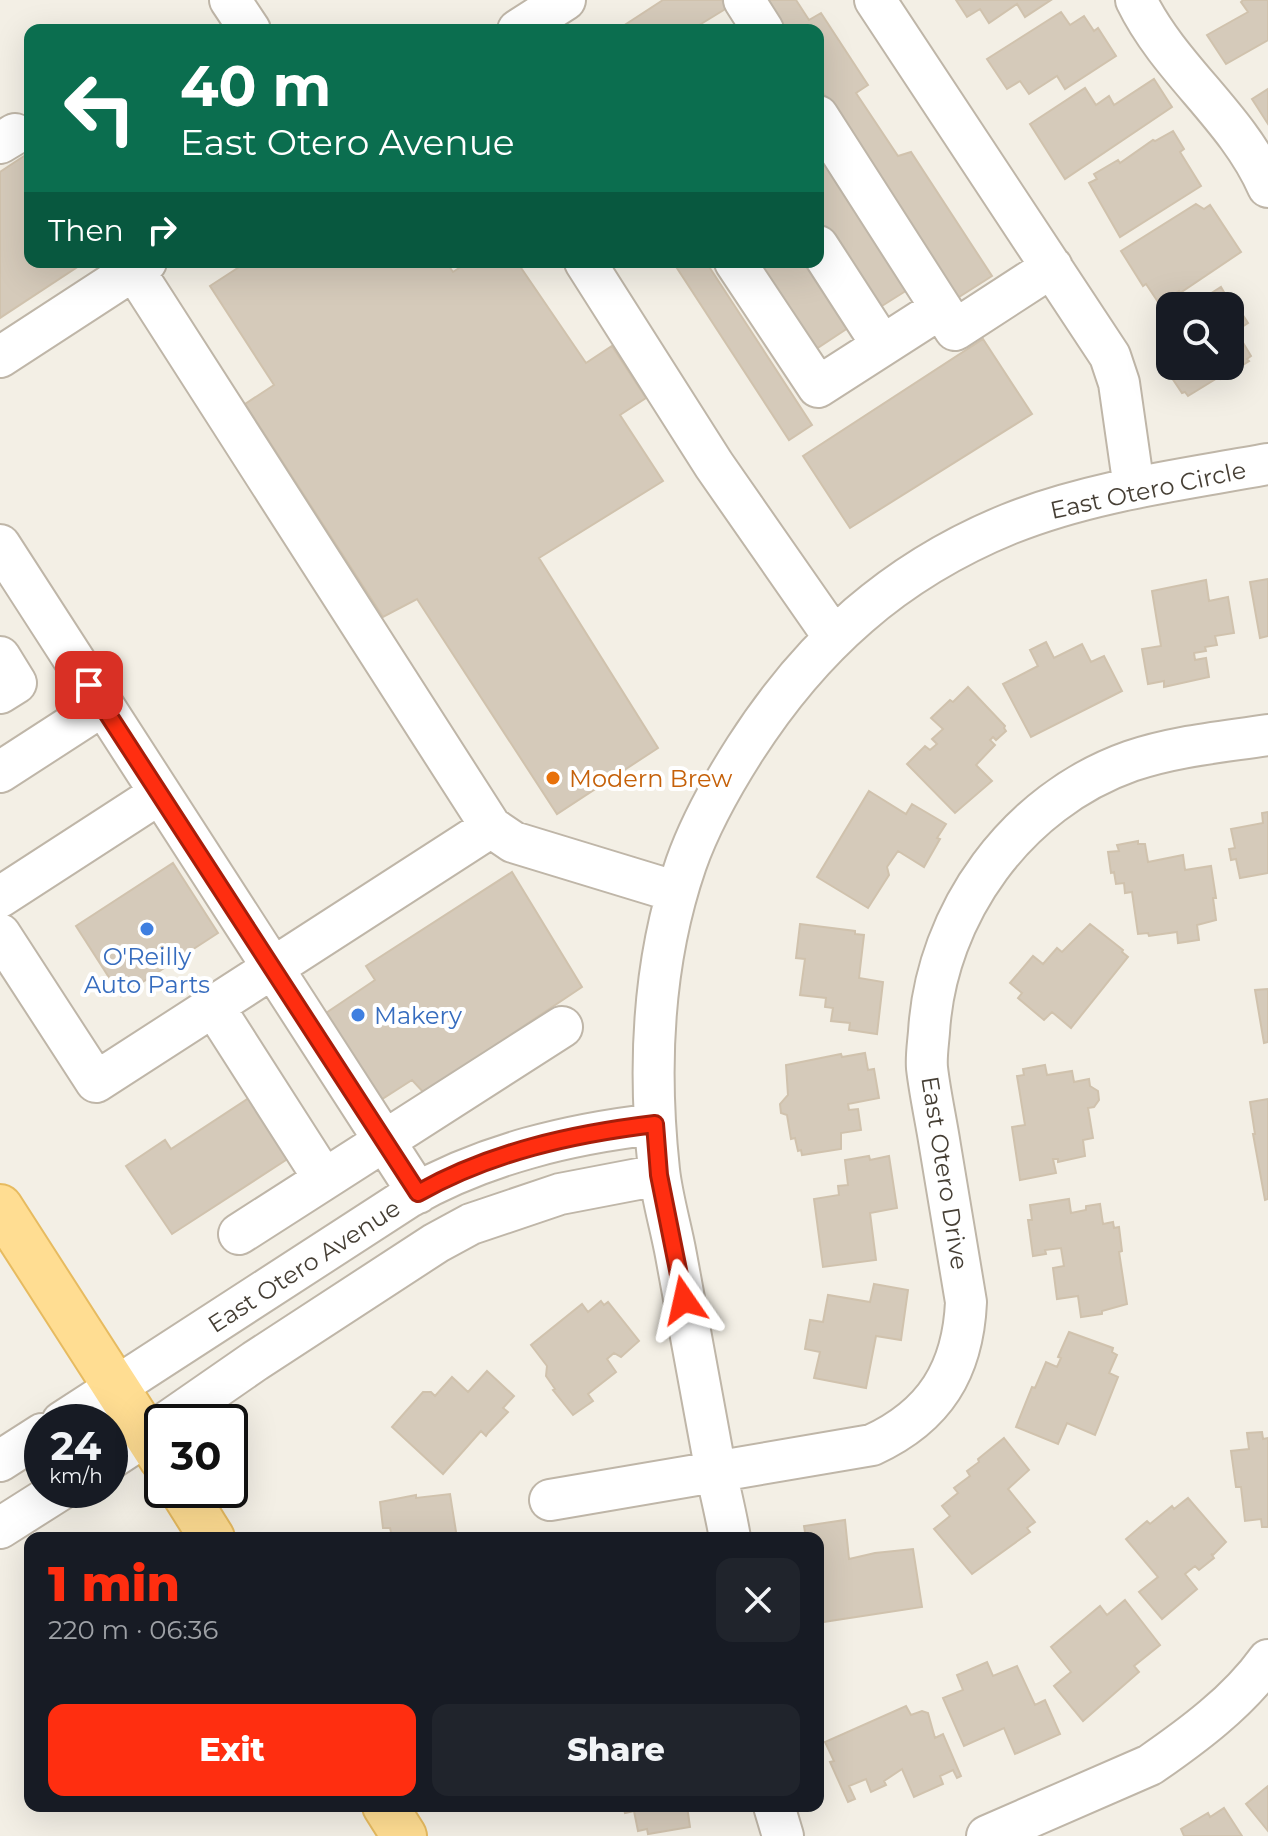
<!DOCTYPE html>
<html lang="en">
<head>
<meta charset="utf-8">
<style>
	body { margin:0; font-family:Montserrat,sans-serif; background:#20242c; color:#f1f3f6; height:100vh; display:flex; flex-direction:column; font-size:30px; white-space:nowrap }
	* { box-sizing:border-box; margin:0 }
	p { font-size:26px; color:#9ea1a6 }
	.icon { flex:none; width:44px; height:44px; fill:none; stroke:currentColor; stroke-width:2; stroke-linecap:round; stroke-linejoin:round }
	.map { position:relative; flex:1; overflow:hidden }
	.side { position:absolute; left:24px; top:1532px; width:800px; height:280px; display:flex; flex-direction:column; background:#171b24; border-radius:16px; box-shadow:0 8px 32px #0002 }
	.side>* { flex:none }
	.guide { position:absolute; left:24px; top:24px; width:800px; height:244px; border-radius:16px; box-shadow:0 8px 32px #0002; background:#0b6e4f; color:#fff; overflow:hidden }
	.buttons { position:absolute; left:1156px; top:292px; display:grid; gap:16px }
	.buttons a { display:grid; place-items:center; width:88px; height:88px; border-radius:16px; background:#171b24; box-shadow:0 8px 32px #0002; font-size:40px }
	.speed { position:absolute; left:24px; top:1404px; display:flex; gap:16px; font-size:40px; font-weight:700; text-align:center }
	.speed>* { display:grid; place-content:center; width:104px; height:104px; border-radius:50%; background:#171b24; box-shadow:0 8px 32px #0002; line-height:1 }
	.speed small { font-size:20px; font-weight:400 }
	.speed .limit { border:4px solid #111; border-radius:12px; background:#fff; color:#111 }
	.pin { position:absolute; display:grid; place-items:center; width:68px; height:68px; color:#fff; margin:-34px; border-radius:16px; box-shadow:0 4px 12px #0006 }
	.me { position:absolute; width:88px; margin:-44px; rotate:349deg; stroke-linejoin:round; filter:drop-shadow(0 0 6px #0008) }
	.turn { display:flex; align-items:center; gap:28px; height:168px; padding:0 24px; font-size:36px }
	.turn .icon { width:104px; height:104px; stroke-width:2.5 }
	.turn b { display:block; font-size:56px; line-height:68px }
	.then { display:flex; align-items:center; height:76px; padding:0 24px; background:#0003; gap:16px; font-size:30px }
	.round { display:grid; place-items:center; flex:none; width:84px; height:84px; border-radius:16px; background:#20242c }
	.headline { display:flex; align-items:center; justify-content:space-between; height:136px; padding:0 24px }
	h1 { font-size:48px; font-weight:800; line-height:60px; color:#ff2e10 }
	.primary-button { display:flex; gap:16px; margin-top:auto; padding:16px 24px }
	.primary-button a { flex:1; height:92px; border-radius:16px; background:#ff2e10; color:#fff; font-size:32px; font-weight:800; line-height:92px; text-align:center }
	.primary-button a+a { background:#20242c; color:#f1f3f6 }
	.map>svg:first-child { display:block }
	.building { fill:#d5caba; stroke:#d0c2ad; stroke-width:2 }
	.lines { fill:none; stroke-linecap:round; stroke-linejoin:round }
	.minor-casing { stroke:#bfb6a8; stroke-width:44 }
	.major-casing { stroke:#e7bb60; stroke-width:48 }
	.minor { stroke:#fff; stroke-width:40 }
	.major { stroke:#ffdd92; stroke-width:44 }
	.route-casing { stroke:#a61e0a; stroke-width:20 }
	.route { stroke:#ff2e10; stroke-width:14 }
	.food-dot { fill:#e8710a; stroke:#fff; stroke-width:3 }
	.shop-dot { fill:#3f7fe0; stroke:#fff; stroke-width:3 }
	.labels { text-anchor:middle; dominant-baseline:central; stroke-width:8; stroke-linejoin:round; paint-order:stroke }
	.street-label { font-size:24px; fill:#463f35; stroke:#fff }
	.food-label { font-size:24px; fill:#c56008; stroke:#fff; text-anchor:start }
	.shop-label { font-size:24px; fill:#366cbe; stroke:#fff }
</style>
</head>
<body>
<div class="map">
<svg width="1268" height="1836" viewBox="0 0 1268 1836">
	<rect width="100%" height="100%" fill="#f3efe5"/>
	<path class="building" d="M663,0H722L727,8L691,30H617Z
		M763,0H796L809,20L821,13L868,85L856,93L898,156L911,152L992,276L948,304L925,250L818,85V30H782Z
		M956,0H1051L1025,17L1017,4L989,23L980,9L967,17Z
		M1243,0H1268V40L1226,64L1207,35L1248,12L1241,2Z
		M1061,12L1070,25L1084,16L1094,31L1098,28L1116,56L1065,89L1057,76L1029,94L1020,81L1007,89L987,59Z
		M1154,79L1172,107L1065,179L1030,124L1085,88L1096,105L1109,96L1114,105Z
		M1268,89V124L1252,99Z
		M1173,131L1184,149L1180,152L1201,186L1120,237L1089,183L1097,179L1094,174L1118,160L1120,163L1153,140L1155,141Z
		M818,142L912,287L874,311L818,224Z
		M30,152V262H85L0,318V172Z
		M1196,204L1204,209L1210,205L1241,252L1180,293L1179,291L1161,303L1158,302L1146,284L1143,286L1121,251Z
		M247,262H446L453,272L468,262H517L586,363L612,346L646,398L620,415L663,481L539,558L658,748L557,814L417,599L383,617L245,404L274,385L210,286Z
		M673,262H706L812,425L789,440Z
		M754,262H808L851,326L813,351Z
		M1221,287L1228,299L1231,297L1248,323L1236,331L1251,356L1247,359L1249,361L1221,379L1219,377L1188,396L1185,392L1182,393L1168,372L1175,368L1174,366H1230V306H1197L1196,303Z
		M1170,332V360L1158,340Z
		M983,339L1032,414L850,528L803,456Z
		M1268,579V636L1260,638L1250,582Z
		M1206,580L1209,601L1228,597L1234,633L1215,636L1217,645L1205,647L1206,651L1194,653L1195,660L1206,658L1209,677L1164,687V681L1148,684L1142,649L1161,646L1152,591Z
		M1046,642L1054,658L1082,644L1091,662L1104,656L1122,691L1031,737L1003,684L1038,666L1030,650Z
		M968,687L1005,726L1004,728L1006,731L996,740L993,737L990,740L995,745L976,765L992,781L955,813L907,764L925,746L930,750L937,744L932,739L943,729L931,718L950,700L953,702Z
		M869,791L906,814L912,804L946,824L937,838L940,839L924,867L898,851L887,867L889,875L868,908L817,877Z
		M1268,812V873L1240,878L1236,859L1231,860L1229,849L1235,848L1231,829L1263,823L1262,813Z
		M1138,841V844H1145L1148,862L1183,855L1185,870L1211,866L1216,898H1213L1216,920L1197,925L1199,940L1178,943L1177,932L1149,936L1148,933L1138,934L1132,892L1125,893L1124,883L1116,884L1114,872L1111,873L1108,852L1119,851L1117,845Z
		M173,863L218,933L121,996L76,926Z
		M512,872L582,987L424,1093L412,1080L379,1101L323,1015L375,980L366,966Z
		M800,924L855,931V934L864,935L859,978L883,982L877,1034L849,1030L850,1023L831,1021L833,1008L825,1007L826,998L800,995L805,959L796,958Z
		M1090,924L1123,950L1122,952L1128,957L1071,1028L1052,1012L1044,1020L1018,998L1022,993L1010,983L1033,956L1043,964L1057,948L1062,952Z
		M1268,989V1042L1264,1043L1255,990Z
		M865,1053L868,1070L874,1069L879,1098L848,1104L849,1110L858,1109L861,1130L841,1133V1149L802,1155L801,1150L798,1151L795,1138L791,1139L787,1115L781,1113L780,1104L788,1095L786,1065L841,1054L842,1057Z
		M1045,1065L1047,1075L1072,1071L1074,1082L1089,1079L1090,1086L1098,1091L1099,1100L1094,1107L1088,1108L1093,1138L1083,1140L1085,1156L1058,1162V1159H1053L1056,1173L1020,1180L1012,1127L1025,1125L1017,1076L1024,1075L1023,1069Z
		M249,1098L289,1158L172,1234L126,1166L165,1140L171,1149Z
		M1268,1099V1199L1265,1200L1253,1134H1255L1250,1102Z
		M869,1156L870,1160L889,1156L897,1208L870,1213L876,1260L823,1267L814,1199L839,1195L838,1186L848,1185L845,1160Z
		M1069,1199L1071,1213L1086,1210V1206L1100,1204L1103,1224L1113,1222L1114,1228L1119,1227L1122,1251L1119,1252L1127,1304L1102,1311V1314L1081,1317L1078,1296L1057,1299L1053,1268L1064,1266L1061,1248L1045,1250L1046,1254L1033,1256L1028,1220H1032L1030,1205Z
		M874,1284L908,1290L901,1340L876,1336L866,1388L814,1378L820,1352L805,1349L810,1320L823,1322L828,1295L870,1302Z
		M601,1301L604,1305L608,1302L639,1341L621,1357L614,1353L607,1359L616,1372L588,1394L593,1401L573,1415L553,1390L555,1389L546,1376L547,1366L531,1345L582,1304L588,1312Z
		M1069,1332L1113,1348L1112,1352L1117,1355L1109,1373L1118,1377L1095,1435L1067,1423L1058,1444L1016,1427L1032,1387L1035,1388L1046,1362L1057,1367L1061,1358L1058,1357Z
		M487,1371L514,1396L503,1408L508,1412L488,1433L486,1436L481,1431L443,1474L392,1427L423,1392H431L435,1396L452,1377L468,1392Z
		M1262,1432L1263,1439L1268,1438V1527H1262L1261,1519L1245,1521L1241,1487H1236L1231,1451L1249,1449L1247,1433Z
		M1004,1438L1029,1470L1008,1489L1035,1522L1027,1528L1030,1532L972,1574L934,1529L950,1516L942,1506L958,1493L954,1488L970,1476L967,1471L979,1462L978,1459Z
		M450,1494L457,1538H385L392,1536L390,1528H383L380,1502L416,1495V1498Z
		M1188,1498L1226,1542L1213,1555L1211,1554L1214,1558L1199,1570L1195,1566L1185,1574L1197,1589L1162,1619L1139,1592L1158,1577L1126,1539L1147,1521L1150,1524L1172,1506L1174,1509Z
		M845,1520L849,1559L875,1553L913,1549L922,1607L823,1622L818,1589V1538H806L804,1526Z
		M1125,1600L1160,1645L1134,1666L1139,1672L1083,1721L1054,1686L1071,1672L1051,1647L1100,1606L1107,1615Z
		M987,1662L993,1676L1017,1666L1035,1705L1045,1700L1060,1734L1015,1754L1004,1728L964,1746L943,1698L963,1690L957,1675Z
		M906,1706L911,1715L922,1711L928,1713L935,1738L943,1734L961,1776L957,1778L953,1770L940,1776L943,1784L914,1797L902,1769L884,1781L886,1785L871,1792L866,1779L849,1786L855,1799L848,1802L830,1762L834,1761L825,1742Z
		M1268,1786V1831L1246,1804Z
		M623,1806H687L690,1827L648,1834L647,1829L638,1831L634,1811L625,1813Z
		M1224,1808L1242,1836H1184L1181,1829L1208,1813L1210,1817Z"/>
	<g class="lines">
		<defs>
			<path id="minor" d="M230,0L250,30
				M744,0L763,30
				M875,0L1110,356L1119,383L1134,488
				M1136,0C1170,70 1237,116 1268,187
				M518,30L565,0
				M0,143L15,134
				M818,246L882,345
				M585,262L714,465L833,636
				M735,262L818,387L941,308L818,116
				M134,270L491,827
				M941,308L955,330L1052,267
				M0,357L146,262
				M0,545L418,1193
				M0,657L16,683L0,693
				M0,772L102,706
				M0,897L159,794
				M0,934L96,1082L491,827L513,842L677,892
				M214,1007L324,1179
				M239,1234L562,1027
				M62,1422L409,1197C485,1154 569,1134 655,1124
				M167,1422L255,1361L436,1243L471,1224L560,1194L659,1175
				M110,1459L162,1425
				M0,1461L42,1434
				M550,1500L872,1445C935,1416 963,1370 966,1302C957,1250 949,1198 940,1146C936,1120 930,1094 927,1068C926,1057 928,1044 929,1032C936,913 1017,801 1131,761C1175,746 1222,742 1268,735
				M0,1528L60,1490
				M730,1538C726,1514 720,1491 715,1467C702,1397 689,1326 676,1255C671,1227 662,1198 659,1170C648,1068 652,963 686,864C700,824 722,785 745,749C811,646 894,571 1009,524C1091,491 1181,480 1268,464
				M774,1806L783,1836
				M987,1836L1150,1765C1192,1736 1238,1702 1268,1660"/>
			<path id="major" d="M0,1207L162,1459
				M182,1490L212,1538
				M385,1806L404,1836"/>
		</defs>
		<use href="#minor" class="minor-casing"/>
		<use href="#major" class="major-casing"/>
		<use href="#minor" class="minor"/>
		<use href="#major" class="major"/>
	</g>
	<g class="lines">
		<defs>
			<path id="route" d="M89,685L418,1193C491,1152 572,1134 655,1124L659,1175L684,1300"/>
		</defs>
		<use href="#route" class="route-casing"/>
		<use href="#route" class="route"/>
	</g>
	<circle class="food-dot" cx="553" cy="778" r="8"/>
	<g class="shop-dot">
		<circle cx="147" cy="929" r="8"/>
		<circle cx="358" cy="1015" r="8"/>
	</g>
	<g class="labels">
		<g class="street-label">
			<text transform="translate(1148 490) rotate(-12)">East Otero Circle</text>
			<text transform="translate(945 1173) rotate(81)">East Otero Drive</text>
			<text transform="translate(304 1266) rotate(-33)">East Otero Avenue</text>
		</g>
		<g class="food-label">
			<text x="569" y="778">Modern Brew</text>
		</g>
		<g class="shop-label">
			<text x="147" y="956">O'Reilly<tspan x="147" dy="28">Auto Parts</tspan></text>
			<text x="374" y="1015" text-anchor="start">Makery</text>
		</g>
	</g>
</svg>
<div class="buttons">
<a><svg class="icon" aria-label="search" viewBox="0 0 24 24"><circle cx="10" cy="10" r="6"/><path d="M15 15l6 6"/></svg></a>
</div>
<div class="speed"><div>24<small>km/h</small></div><div class="limit">30</div></div>
<div class="pin" style="left:89px;top:685px;background:#d93025"><svg class="icon" aria-label="arrive" viewBox="0 0 24 24"><path d="M6 21V4h12l-3 4 3 4H6"/></svg></div>
<svg class="me" style="left:684px;top:1300px" viewBox="-20 -20 40 40"><path d="M0-17L14 15 0 8-14 15z" fill="#ff2e10" stroke="#fff" stroke-width="4"/></svg>
<div class="guide">
<div class="turn"><svg class="icon" aria-label="left" viewBox="0 0 24 24"><path d="M17 20v-9H6M10 6l-5 5 5 5"/></svg><div><b>40 m</b>East Otero Avenue</div></div>
<div class="then">Then<svg class="icon" aria-label="right" viewBox="0 0 24 24"><path d="M7 20v-9h11M14 6l5 5-5 5"/></svg></div>
</div>
<section class="side">
<div class="headline"><div><h1>1 min</h1><p>220 m · 06:36</p></div><a class="round"><svg class="icon" aria-label="close" viewBox="0 0 24 24"><path d="M6 6l12 12M18 6L6 18"/></svg></a></div>
<div class="primary-button"><a>Exit</a><a>Share</a></div>
</section>
</div>
</body>
</html>
